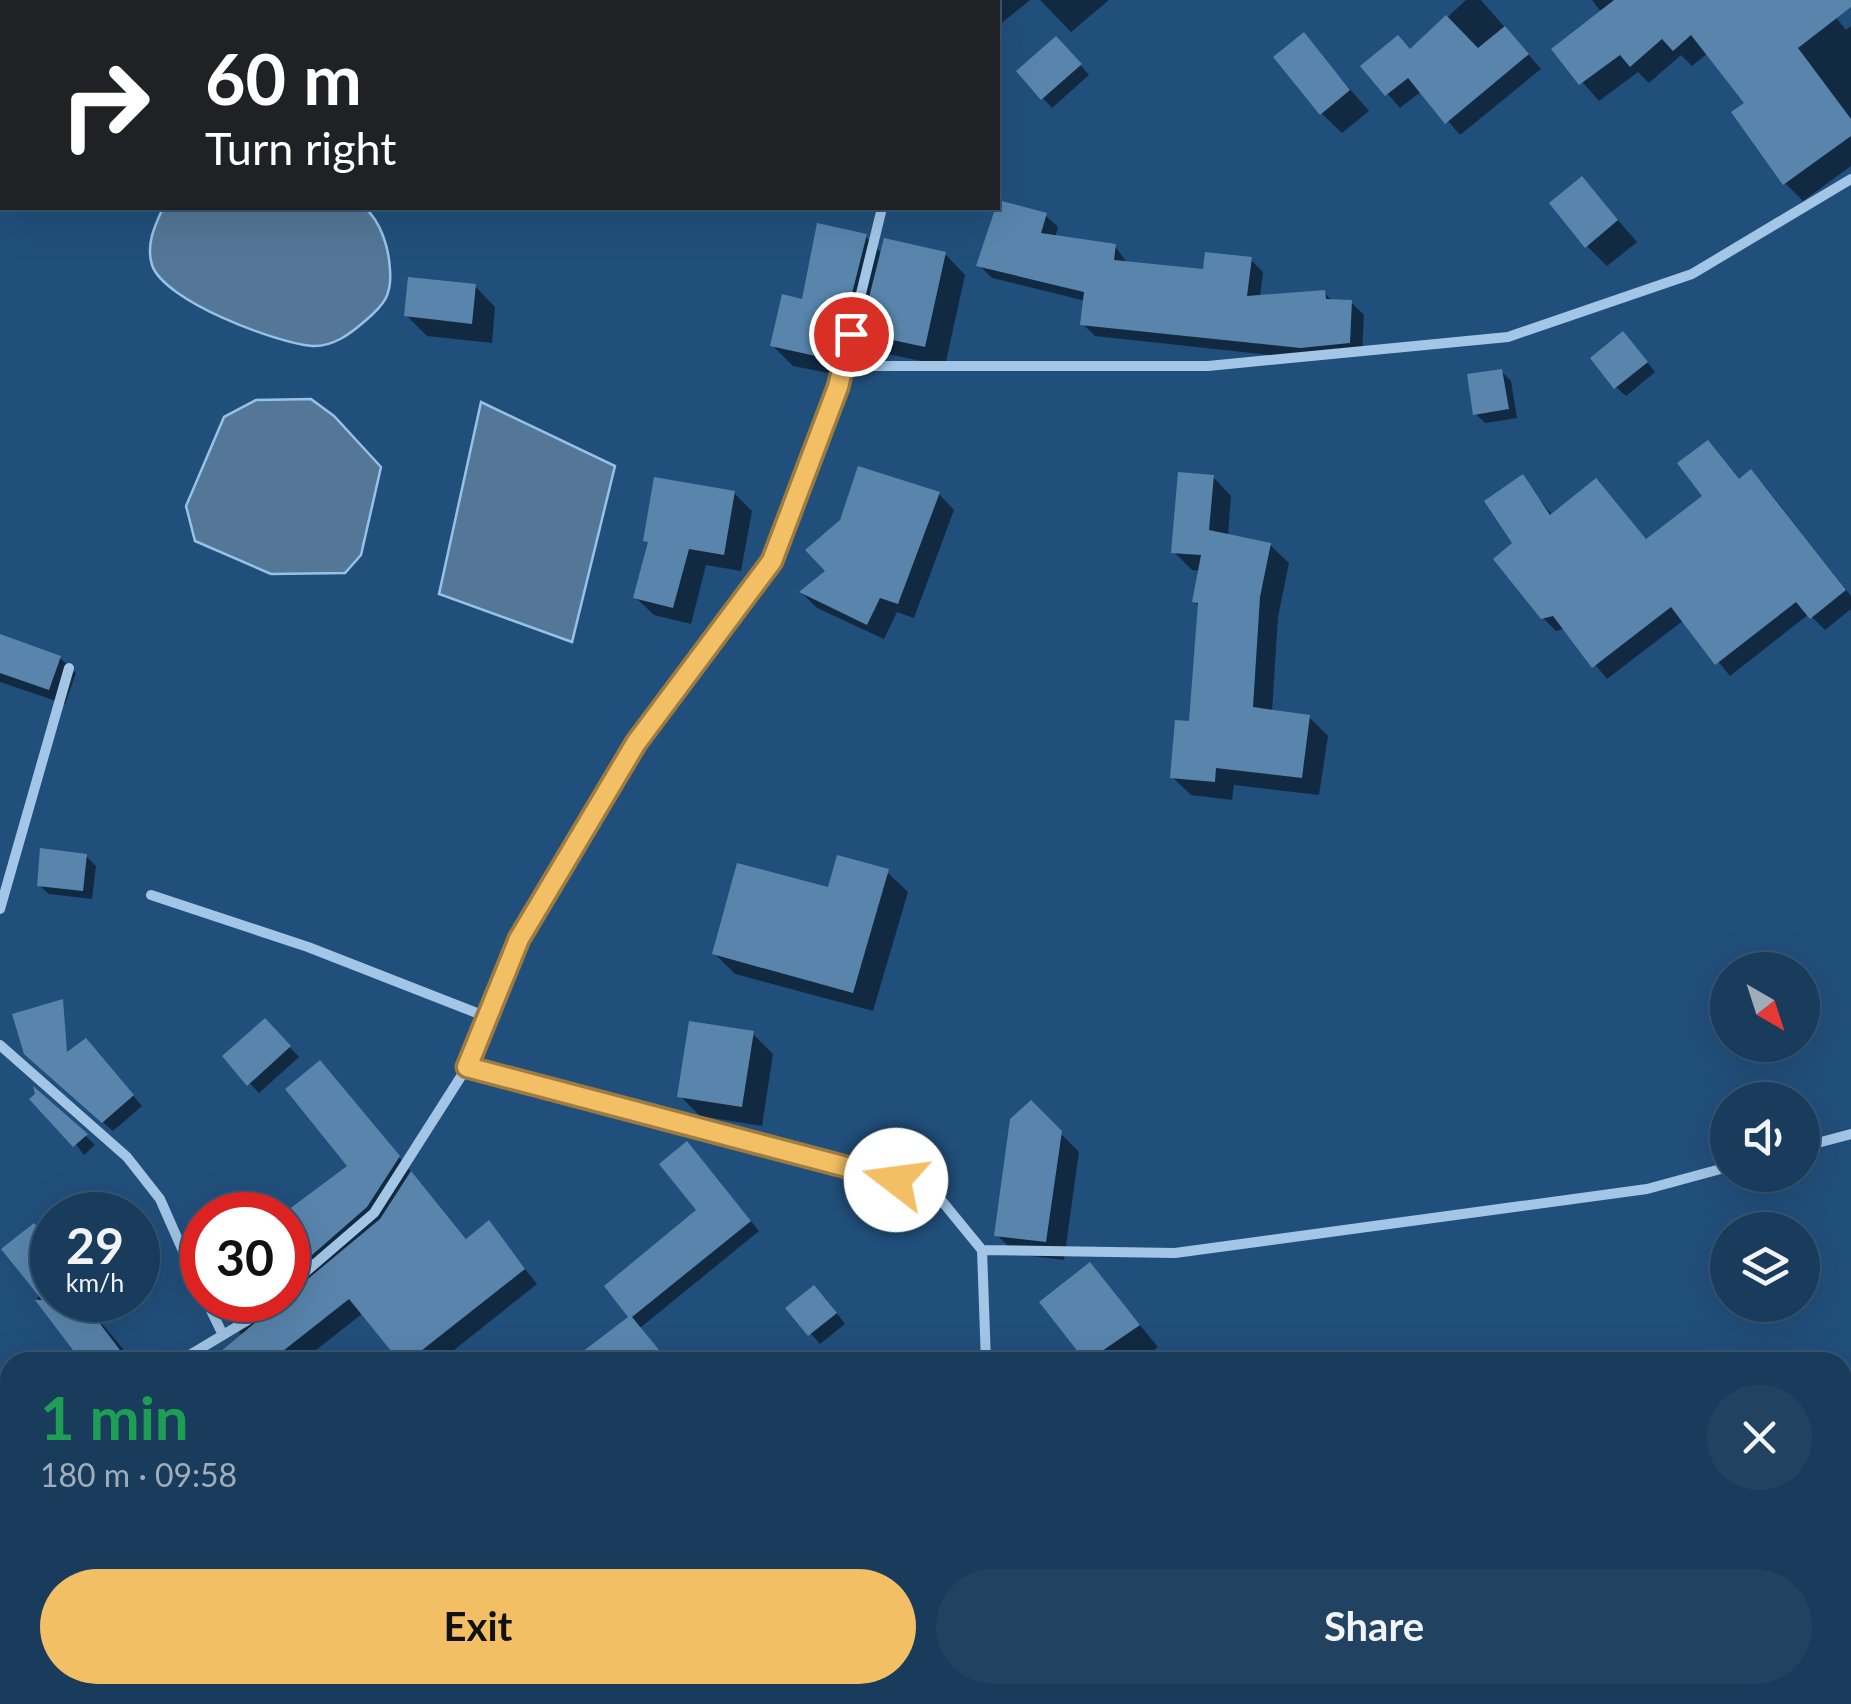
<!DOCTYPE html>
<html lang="en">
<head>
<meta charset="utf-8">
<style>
	body { margin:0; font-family:Lato,sans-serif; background:#224262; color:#f1f3f6; height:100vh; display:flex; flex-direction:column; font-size:38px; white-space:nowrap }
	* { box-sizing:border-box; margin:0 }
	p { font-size:32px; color:#9fadbb }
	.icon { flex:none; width:55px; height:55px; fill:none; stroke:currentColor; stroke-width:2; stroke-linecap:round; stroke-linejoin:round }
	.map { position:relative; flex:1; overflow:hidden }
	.panel { position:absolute; left:0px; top:1352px; width:1852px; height:352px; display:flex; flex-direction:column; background:#193b5c; border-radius:30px 30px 0 0; box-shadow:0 10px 40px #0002,0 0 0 2px #375572 }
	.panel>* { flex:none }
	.top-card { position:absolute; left:0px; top:0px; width:1000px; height:210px; box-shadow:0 10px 40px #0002,0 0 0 2px #375572; background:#202124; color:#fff; overflow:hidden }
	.needle { width:65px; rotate:141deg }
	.controls { position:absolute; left:1710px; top:952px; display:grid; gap:20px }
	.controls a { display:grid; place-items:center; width:110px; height:110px; border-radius:50%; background:#193b5c; box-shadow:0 10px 40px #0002,0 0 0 2px #375572; font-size:50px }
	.speed { position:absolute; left:30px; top:1192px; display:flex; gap:20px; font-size:50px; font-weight:700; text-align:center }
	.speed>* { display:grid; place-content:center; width:130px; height:130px; border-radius:50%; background:#193b5c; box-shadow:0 10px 40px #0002,0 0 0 2px #375572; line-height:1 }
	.speed small { font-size:25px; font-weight:400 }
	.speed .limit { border:15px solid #d22; background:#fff; color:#111 }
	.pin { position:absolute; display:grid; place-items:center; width:85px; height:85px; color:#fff; margin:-42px; border:5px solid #fff; border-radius:50%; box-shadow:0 2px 10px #0007 }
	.me { position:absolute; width:110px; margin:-55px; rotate:285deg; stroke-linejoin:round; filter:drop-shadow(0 0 8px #0008) }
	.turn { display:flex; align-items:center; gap:35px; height:210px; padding:0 40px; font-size:45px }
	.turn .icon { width:130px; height:130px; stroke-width:2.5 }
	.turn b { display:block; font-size:70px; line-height:85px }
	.round { display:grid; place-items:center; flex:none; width:105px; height:105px; border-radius:52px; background:#224262 }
	.headline { display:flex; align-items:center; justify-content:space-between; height:170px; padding:0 40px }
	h1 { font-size:60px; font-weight:700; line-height:75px; color:#1e9e55 }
	.action { display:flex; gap:20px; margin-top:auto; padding:20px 40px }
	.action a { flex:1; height:115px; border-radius:60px; background:#f3bf64; color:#111; font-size:40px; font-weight:700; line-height:115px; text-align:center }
	.action a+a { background:#224262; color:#f1f3f6 }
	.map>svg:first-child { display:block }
	.water { fill:#547697; stroke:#97c2e7; stroke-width:2.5 }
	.shadow { fill:#0007 }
	.building { fill:#5985ad }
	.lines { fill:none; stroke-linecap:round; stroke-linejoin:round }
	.minor { stroke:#a3c6e6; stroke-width:10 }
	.route-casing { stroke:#9e7c41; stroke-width:25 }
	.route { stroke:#f3bf64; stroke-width:18 }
</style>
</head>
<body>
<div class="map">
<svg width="1851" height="1704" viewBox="0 0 1851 1704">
	<rect width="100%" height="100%" fill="#214f7b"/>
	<path class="water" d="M163,208H365C381,222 389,248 390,270C392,295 384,305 365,321C350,334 333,347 312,346C276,343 164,301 152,265C146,245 154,227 163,208Z
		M311,399L334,416L381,467L361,555L345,573L271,574L195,541L186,506L224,417L256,400Z
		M481,402L615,466L572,642L439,594Z
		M304,1695H639L647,1704H311Z"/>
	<path class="shadow" d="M802,0H1030L998,26V2H799Z
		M1040,0H1109L1071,32Z
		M1466,0H1481L1541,69L1460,135L1422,91L1400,108L1364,66L1411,51Z
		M1592,0H1822L1846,30L1851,26V166L1803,201L1785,183L1747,104L1708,53L1692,66L1681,55L1649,83L1638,72L1599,101L1554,50L1602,13Z
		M1304,36L1369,111L1342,133L1321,113Z
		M1066,48L1089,75L1052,108L1020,72Z
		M1582,179L1637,242L1607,266L1587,246Z
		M995,208L1045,215L1058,227L1055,238L1115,246L1127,263L1205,272L1251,260L1263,272L1260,298L1324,293L1334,302H1351L1364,315L1362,355L1315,360L1095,336L1083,324L1086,301L992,278L979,265Z
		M865,236L882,254H945L965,275L945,366L883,353L866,335L863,348L851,346L844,376L793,366L773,346Z
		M475,286L495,307L492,343L427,336L406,315Z
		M1633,344L1655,372L1626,396L1616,387Z
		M1501,371L1511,381L1517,418L1485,423L1476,414Z
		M1708,443L1740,481L1751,472L1764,485L1851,596V609L1825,630L1809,614L1730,676L1684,620L1607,679L1566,628L1556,631L1543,618L1516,544L1523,478L1553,516L1647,541L1705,496Z
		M1213,477L1231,496L1228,536L1270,545L1289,563L1278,617L1272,712L1309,717L1328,736L1319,795L1234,785L1232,800L1191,795L1172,777L1191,724L1200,607L1194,601L1201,571L1192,570L1174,552Z
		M734,493L752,511L741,571L706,565L691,624L654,615L636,598L650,545L646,540Z
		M939,494L954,510L914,618L897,612L884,639L817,608L802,593Z
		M0,637L60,658L76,673L65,704L0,682Z
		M86,856L96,866L92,899L49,894L39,885Z
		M887,872L908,892L873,1011L735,974L715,954L830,890Z
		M265,1021L299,1057L259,1093L225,1057Z
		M753,1034L773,1054L762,1126L700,1116L680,1096Z
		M104,1062L142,1106L113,1131L66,1090Z
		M334,1078L468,1241L489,1223L537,1284L439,1362H403L363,1313L301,1362H245L230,1344L242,1335L229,1321L219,1300H288L285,1215L351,1166Z
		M39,1094L86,1136L95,1145L84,1155Z
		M1031,1104L1079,1152L1064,1260L1016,1254L997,1235Z
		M697,1154L759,1231L640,1328L668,1362H573L632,1317L699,1210Z
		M43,1236L52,1247V1300H82L134,1362L68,1361L78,1353L37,1298L42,1294Z
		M1090,1265L1158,1347L1137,1362H1089L1043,1303Z
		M824,1297L845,1324L820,1344L789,1308Z
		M1347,1349L1360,1362H1328Z
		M0,1395L10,1411V1452L0,1458Z
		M0,1539L10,1549V1695H158L136,1704H0Z
		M1061,1695H1141L1147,1704H1068Z"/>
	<path class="building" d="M1614,0H1851V7L1798,48L1851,119V136L1783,185L1731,112L1744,103L1691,35L1673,51L1662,39L1630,67L1620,55L1579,85L1551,49Z
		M1446,15L1478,48L1505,26L1529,54L1445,124L1408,78L1385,96L1360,66L1398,35L1410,49Z
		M1304,32L1350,90L1320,115L1273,57Z
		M1056,36L1082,64L1041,100L1016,71Z
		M1582,176L1618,220L1585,248L1549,203Z
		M998,200L1047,213L1041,233L1116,244L1114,260L1203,269L1205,252L1252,257L1247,296L1325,290L1326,299L1352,300L1350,343L1300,348L1080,325L1084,292L976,266Z
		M817,223L867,234L843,329L831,327L825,358L770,346L782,294L802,299Z
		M884,238L946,252L925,347L860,333Z
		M408,277L476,284L472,324L404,316Z
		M1623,331L1648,362L1614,389L1590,358Z
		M1502,369L1509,409L1473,415L1467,374Z
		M1708,440L1739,479L1751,469L1846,590L1810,619L1796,602L1715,665L1671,607L1592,668L1553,616L1541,619L1493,559L1512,543L1484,501L1523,474L1550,515L1596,478L1646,539L1702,496L1677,463Z
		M858,466L940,492L898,604L880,598L867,625L799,592L825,571L805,550L840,520Z
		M1178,472L1214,475L1209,530L1271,543L1260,597L1253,707L1310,715L1302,778L1216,768L1215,782L1170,778L1175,720L1189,721L1198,603L1192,602L1201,555L1171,553Z
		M654,477L735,491L724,555L689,549L673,608L633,598L648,542L643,541Z
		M0,634L61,656L49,690L0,673Z
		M40,848L87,854L83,891L37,886Z
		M837,855L889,869L853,993L712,954L737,863L828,887Z
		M63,999L67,1052L86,1038L134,1095L102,1123L24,1054L12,1014Z
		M265,1018L291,1046L247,1086L222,1056Z
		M689,1021L754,1031L742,1107L677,1097Z
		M320,1060L400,1156L367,1207L288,1276V1210L347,1166L285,1089Z
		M33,1086L88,1134L73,1147L29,1099L35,1094Z
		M1031,1100L1062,1131L1046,1242L994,1236L1010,1119Z
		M687,1141L751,1221L632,1317L669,1362H569L628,1317L604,1286L696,1210L659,1164Z
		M411,1171L466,1239L489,1220L525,1269L407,1362H400L349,1299L269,1362H208L380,1219Z
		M34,1223L52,1246V1300H82L129,1362H82L35,1300H42L1,1249Z
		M1090,1262L1140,1325L1086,1362L1039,1302Z
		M814,1285L837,1313L808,1336L785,1308Z"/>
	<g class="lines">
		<path class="minor" d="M851,0L853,2
			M222,2L224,0
			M992,2L994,0
			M844,366H1208L1508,337L1692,274L1851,179
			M151,895L308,947L487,1017
			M0,909L69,668
			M0,1045L127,1157L160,1199L202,1294
			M467,1067L932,1189L982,1250L1175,1253L1647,1189L1728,1167
			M1802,1147L1851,1134
			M982,1250L986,1362
			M288,1287L374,1213L467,1067L519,939L637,743L772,561L838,387L882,208
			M206,1300L223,1335
			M178,1362L248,1320L272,1300
			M0,1473L10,1466
			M0,1525L10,1539
			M129,1695L136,1704
			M965,1695L966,1704"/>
	</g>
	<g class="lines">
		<defs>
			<path id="route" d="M851,334L838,387L772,561L636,743L519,939L467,1067L896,1180"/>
		</defs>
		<use href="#route" class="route-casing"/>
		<use href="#route" class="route"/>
	</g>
</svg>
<div class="controls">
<a><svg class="needle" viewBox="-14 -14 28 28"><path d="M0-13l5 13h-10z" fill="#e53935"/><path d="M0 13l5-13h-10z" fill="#9fadbb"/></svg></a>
<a><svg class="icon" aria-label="sound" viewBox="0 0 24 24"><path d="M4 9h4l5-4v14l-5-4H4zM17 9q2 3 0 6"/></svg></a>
<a><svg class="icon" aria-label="layers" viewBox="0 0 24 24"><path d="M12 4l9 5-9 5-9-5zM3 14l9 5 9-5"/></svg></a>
</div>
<div class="speed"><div>29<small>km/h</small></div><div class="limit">30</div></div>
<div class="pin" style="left:851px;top:334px;background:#d93025"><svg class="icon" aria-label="arrive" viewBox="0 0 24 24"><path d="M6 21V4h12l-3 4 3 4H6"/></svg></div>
<svg class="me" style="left:896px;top:1180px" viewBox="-20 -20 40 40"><circle r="19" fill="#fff"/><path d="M0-13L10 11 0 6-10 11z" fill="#f3bf64"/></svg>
<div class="top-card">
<div class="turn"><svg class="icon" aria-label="right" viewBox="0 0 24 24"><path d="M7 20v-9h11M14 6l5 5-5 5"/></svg><div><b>60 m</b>Turn right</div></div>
</div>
<section class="panel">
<div class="headline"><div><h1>1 min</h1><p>180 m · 09:58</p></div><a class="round"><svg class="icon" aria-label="close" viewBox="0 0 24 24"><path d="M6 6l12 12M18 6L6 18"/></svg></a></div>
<div class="action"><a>Exit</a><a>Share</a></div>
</section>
</div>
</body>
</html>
